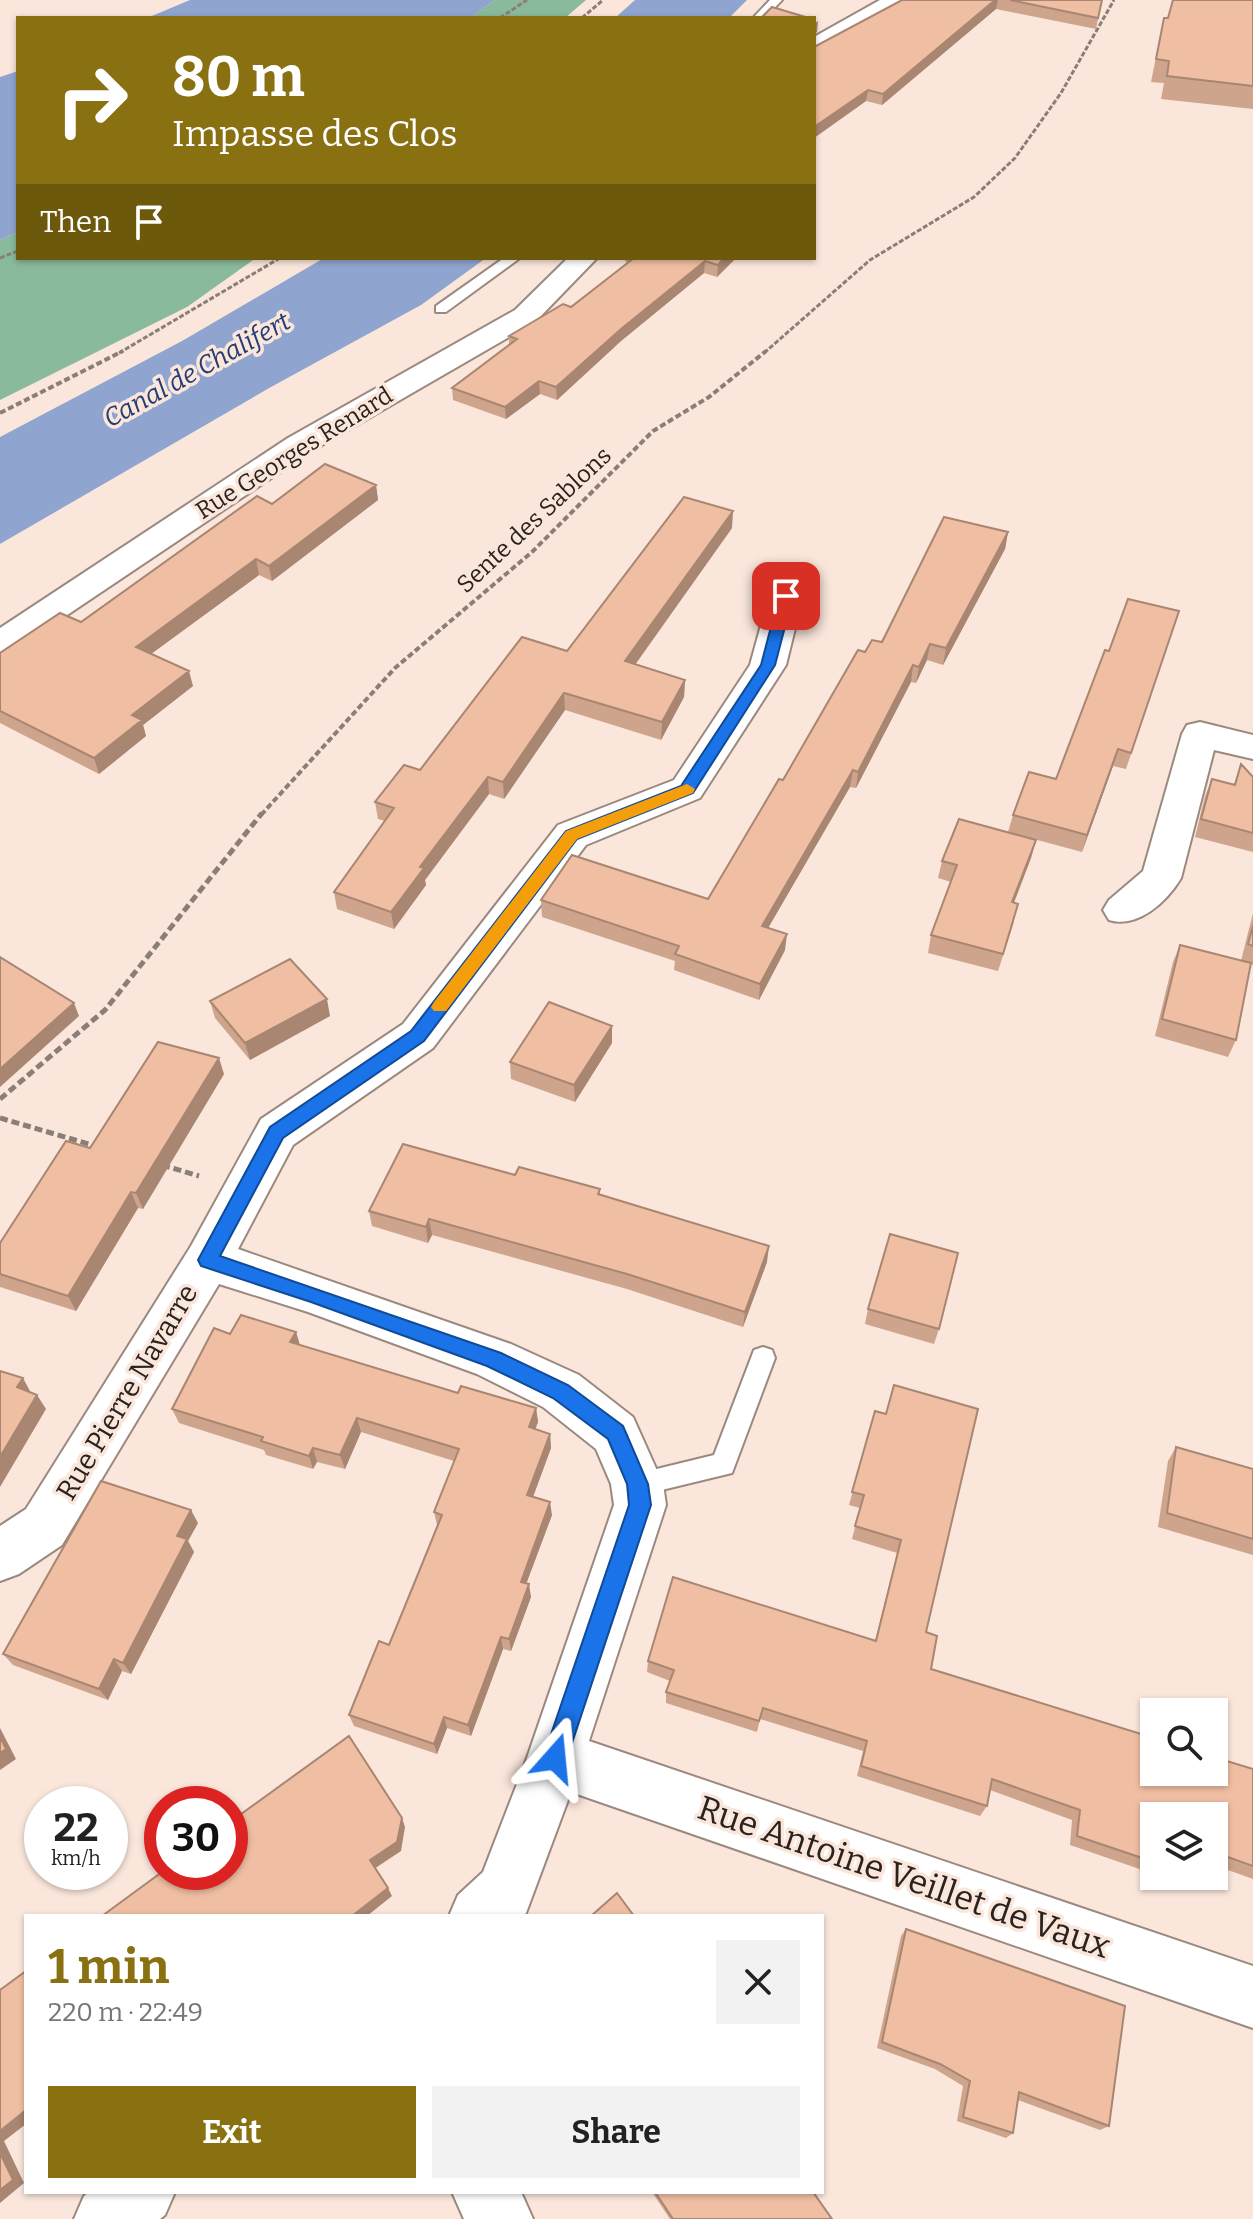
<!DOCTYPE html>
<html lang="en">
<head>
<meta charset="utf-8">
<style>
	body { margin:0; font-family:Bitter,serif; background:#f2f2f2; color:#222; height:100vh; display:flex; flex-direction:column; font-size:30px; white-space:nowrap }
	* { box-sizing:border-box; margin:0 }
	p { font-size:26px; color:#767676 }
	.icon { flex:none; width:44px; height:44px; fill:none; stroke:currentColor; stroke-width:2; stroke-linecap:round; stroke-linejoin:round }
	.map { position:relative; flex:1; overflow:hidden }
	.details { position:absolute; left:24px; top:1914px; width:800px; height:280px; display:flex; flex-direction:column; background:#fff; border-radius:0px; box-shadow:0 2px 6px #0004 }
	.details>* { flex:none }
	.hud { position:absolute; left:16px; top:16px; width:800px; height:244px; border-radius:0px; box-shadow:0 2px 6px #0004; background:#897010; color:#fff; overflow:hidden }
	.tools { position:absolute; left:1140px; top:1698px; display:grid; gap:16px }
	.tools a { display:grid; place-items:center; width:88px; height:88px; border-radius:0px; background:#fff; box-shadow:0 2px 6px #0004; font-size:40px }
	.speed { position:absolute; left:24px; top:1786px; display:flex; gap:16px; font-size:40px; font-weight:700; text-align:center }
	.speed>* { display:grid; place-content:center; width:104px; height:104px; border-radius:50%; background:#fff; box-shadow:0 2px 6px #0004; line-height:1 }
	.speed small { font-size:20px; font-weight:400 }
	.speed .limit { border:12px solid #d22; background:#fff; color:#111 }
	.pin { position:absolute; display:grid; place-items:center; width:68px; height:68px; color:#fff; margin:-34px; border-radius:16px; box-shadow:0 4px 12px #0006 }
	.me { position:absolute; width:88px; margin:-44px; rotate:18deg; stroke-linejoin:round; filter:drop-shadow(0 0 6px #0008) }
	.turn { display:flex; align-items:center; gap:28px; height:168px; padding:0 24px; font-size:36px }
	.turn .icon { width:104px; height:104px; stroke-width:2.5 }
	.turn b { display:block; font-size:56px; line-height:68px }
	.then { display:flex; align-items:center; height:76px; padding:0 24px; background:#0003; gap:16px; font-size:30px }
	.round { display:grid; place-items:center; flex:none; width:84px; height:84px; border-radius:0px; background:#f2f2f2 }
	.head { display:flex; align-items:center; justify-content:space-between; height:136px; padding:0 24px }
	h1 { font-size:48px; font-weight:700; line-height:60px; color:#897010 }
	.button { display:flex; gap:16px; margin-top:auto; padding:16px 24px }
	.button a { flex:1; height:92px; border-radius:0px; background:#897010; color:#fff; font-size:32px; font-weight:700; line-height:92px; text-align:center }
	.button a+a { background:#f2f2f2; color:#222 }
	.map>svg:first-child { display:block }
	.forest { fill:#8aba9c }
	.water { fill:#8fa5d0 }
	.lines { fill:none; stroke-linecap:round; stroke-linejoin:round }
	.lane-casing { stroke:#9b897f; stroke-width:4 }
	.street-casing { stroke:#9b897f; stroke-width:4 }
	.path-far2 { stroke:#8b7e77; stroke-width:3; stroke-dasharray:5 2; stroke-linecap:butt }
	.path-far1 { stroke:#8b7e77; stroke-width:4; stroke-dasharray:6 3; stroke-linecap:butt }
	.path { stroke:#8b7e77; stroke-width:5; stroke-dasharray:8 4; stroke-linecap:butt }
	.lane { fill:#fff; fill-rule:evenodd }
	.street { fill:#fff; fill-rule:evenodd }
	.wall { fill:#cea48c }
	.shaded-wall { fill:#a88672 }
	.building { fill:#f0bfa3; stroke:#a88672; stroke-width:2 }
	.route { fill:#1a73e8; stroke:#114b97; stroke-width:2 }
	.slow { fill:#f59e0b }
	.labels { text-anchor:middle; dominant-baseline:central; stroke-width:7; stroke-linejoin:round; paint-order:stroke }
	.far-street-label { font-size:24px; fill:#29221e; stroke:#fae6db }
	.far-water-label { font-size:26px; font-style:italic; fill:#233c72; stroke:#fae6db }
	.street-label { font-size:28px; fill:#29221e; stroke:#fae6db }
	.near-street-label { font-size:34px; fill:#29221e; stroke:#fae6db }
</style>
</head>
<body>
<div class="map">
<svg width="1253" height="2219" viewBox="0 0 1253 2219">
	<rect width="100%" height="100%" fill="#fae6db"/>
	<path class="forest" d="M495,0H586L565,18H470Z
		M18,232V258H256L187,307L0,400V240Z"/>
	<path class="water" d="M190,0H495L470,18H147Z
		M635,0H747L729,18H615Z
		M18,71V232L0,240V77Z
		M324,258H486L421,305L271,387L0,544V437L182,341Z"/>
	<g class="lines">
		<defs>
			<path id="lane" d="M770,0H782L765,18H753Z
				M504,258H520L446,312H436V306Z
				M763,1347L772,1350L775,1358L732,1473L637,1496L628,1492L624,1484L628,1476L714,1455L751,1358L754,1350Z"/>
			<path id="street" d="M880,0H907L904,5L814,54V37Z
				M568,258H597L535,322L310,452L12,652L0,655V628L288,438L515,310Z
				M786,586L798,589L803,596L786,665L700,798L586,845L433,1048L293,1145L238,1249L511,1344L579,1375L633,1417L663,1484L666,1505L589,1741L1253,1966V2028L571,1792L526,1913L523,1916H449L458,1895L483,1872L527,1758L614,1505L611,1484L596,1449L543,1407L477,1374L308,1312L219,1284L62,1545L19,1574L0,1581V1526L26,1509L191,1246L261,1119L403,1024L558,825L674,780L750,665L769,596L774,589Z
				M1200,722L1253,735V759L1214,750L1181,878C1167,902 1137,929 1109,920L1103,910L1109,900L1143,871L1182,734L1187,725Z
				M89,2192H175L165,2215L160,2219H74L84,2196Z
				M452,2192H521L533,2219H464Z"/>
		</defs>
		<use href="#lane" class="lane-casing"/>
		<use href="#street" class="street-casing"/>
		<path class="path-far2" d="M500,18L527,0
			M582,18L603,0
			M0,258L18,251
			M119,353L280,258
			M764,353L870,260L974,197L1015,158L1061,93L1114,0"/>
		<path class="path-far1" d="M0,413L123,351
			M261,815L395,668L532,552L653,431L709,397L766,351"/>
		<path class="path" d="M0,1099L105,1010L262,813
			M0,1118L99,1147
			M162,1165L199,1176"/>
		<use href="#lane" class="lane"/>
		<use href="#street" class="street"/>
	</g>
	<path class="wall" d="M902,0H1102L1096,29L996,9L882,105L866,101L814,138V44L816,46Z
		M1253,0V109L1161,99L1164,83L1151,82L1164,18H1168Z
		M623,258H736L717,277L704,273L621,341L557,400L540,394L506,419L453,400L452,388L509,345V336L571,307L627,263Z
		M376,485L378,500L272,581L259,575L151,654L193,686L143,725L146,736L99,774L0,723V653L81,622L272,504Z
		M732,528L635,664L685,680L684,697L661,740L565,710L504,799L489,794L425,880L426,885L394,929L337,909L334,892L385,821L378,819L375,802L420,770L567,651Z
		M1008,532L1005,549L943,665L927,660L916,683L911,682L856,788L850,787L768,928L785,950L759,1000L674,970L675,961L542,917L541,900L708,899L865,652L882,642Z
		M1179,611L1126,769L1113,766L1082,852L1008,832L1013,815L1056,779L1109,651Z
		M1241,764L1253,777V852L1195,837L1205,796L1212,779L1234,784Z
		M1036,840L1031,858L1014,903V922L998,971L928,953L931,935L951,882L938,878L942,861Z
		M1253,913V965L1251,964L1236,1040L1228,1057L1155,1036L1173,962L1180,945L1241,961Z
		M210,1001L330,1016L250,1060L215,1018Z
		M612,1026V1043L575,1102L511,1079L510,1062Z
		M224,1074L143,1209L138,1208L76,1311L0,1287V1243L90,1148Z
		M515,1175L600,1189V1195L767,1262L743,1327L627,1289L432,1235L428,1243L372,1226L369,1211Z
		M868,1309L939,1329L934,1344L865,1324Z
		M296,1332L300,1345L458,1393L536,1408L538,1422L535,1429L550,1434L551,1448L533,1496L552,1515L526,1584L531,1597L511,1651L503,1649L471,1736L447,1728L437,1754L354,1726L349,1715L389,1645L437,1525L434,1512L454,1461L361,1432L345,1469L317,1462L313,1469L266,1455L264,1450L179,1423L172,1409L230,1334Z
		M875,1411L926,1632L931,1669L1253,1769V1879L1214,1865V1816H1154V1874L1070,1845L1072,1820L990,1790L987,1806L980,1816L857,1776L863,1751L760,1719L757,1732L666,1703V1692L670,1681L647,1672L648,1661L875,1641L897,1553L852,1539L860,1508L849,1505Z
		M1176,1447L1253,1469V1555L1158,1527L1168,1461Z
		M198,1523L188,1541L194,1552L131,1674L122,1671L108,1700L13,1665L3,1654Z
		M1160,1876H1175L1171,1880Z
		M906,1929L1109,2126L1100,2130L1018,2100L1013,2133L1006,2138L957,2121L963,2086L935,2069L877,2048L901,1936Z
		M652,2192H813L832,2219H670Z"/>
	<path class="shaded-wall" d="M995,0H998L996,9L882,105L883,94Z
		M818,21L817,32L814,34V24Z
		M868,90L866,101L814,138V127Z
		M724,258H736L717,277L718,265Z
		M705,261L704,273L621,341L557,400L556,387L621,329Z
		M539,381L540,394L506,419L505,407Z
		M376,485L378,500L272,581L269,566Z
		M733,511L732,528L625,679V661Z
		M1008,532L1005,549L943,665L946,648Z
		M256,559L259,575L140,662L136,647Z
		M930,644L927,660L916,683L919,667Z
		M913,665L911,682L856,788L858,772Z
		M189,671L193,686L143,725L146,736L99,774L94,758L132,715Z
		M685,680L684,697L661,740L662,722Z
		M564,693L565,710L504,799L503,782Z
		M1118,749L1113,766L1082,852L1087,835Z
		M853,770L850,787L760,942L762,926Z
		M488,777L489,794L425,880L426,885L394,929L391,912L420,867Z
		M1036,840L1031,858L1007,920L1012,902Z
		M787,934L785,950L759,1000L760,984Z
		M327,999L330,1016L250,1060L245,1043Z
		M74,1003L79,1016L0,1087V1069Z
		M612,1026V1043L575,1102L574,1085Z
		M219,1058L224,1074L143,1209L136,1193Z
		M131,1192L138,1208L76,1311L68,1296Z
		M429,1219L432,1235L428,1243L426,1227Z
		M769,1246L767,1262L743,1327L745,1312Z
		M296,1332L300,1346L290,1342Z
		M23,1378L31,1393L17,1387Z
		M37,1395L46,1409L0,1487V1457Z
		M536,1408L538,1422L531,1441L529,1427Z
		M357,1418L361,1432L345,1469L340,1455Z
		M550,1434L551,1448L529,1508L527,1495Z
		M313,1448L317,1462L313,1469L309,1456Z
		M550,1502L552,1515L522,1595L521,1582Z
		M191,1510L198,1523L188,1541L194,1552L131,1674L123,1663L177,1536Z
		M529,1584L531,1597L511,1651L509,1639Z
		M501,1637L503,1649L471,1736L468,1725Z
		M114,1659L122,1671L108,1700L99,1689Z
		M444,1717L447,1728L437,1754L434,1744Z
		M0,1728L16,1759L0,1770Z
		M402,1818L405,1827L401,1851L374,1869L370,1860Z
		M388,1888L392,1896L367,1916H352Z
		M26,2110V2124L4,2141L24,2183L0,2203V2131Z"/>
	<path class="building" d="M902,0H995L883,94L868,90L814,127V44L816,46Z
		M1010,0H1102L1098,18Z
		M1173,0H1253V86L1167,76L1169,61L1156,59L1164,18H1168Z
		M772,7L809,18H761Z
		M634,258H724L718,265L705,261L621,329L556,387L539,381L505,407L452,388L517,339L509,336L563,304L571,307Z
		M325,464L376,485L269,566L256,559L136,647L189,671L132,715L142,720L94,758L0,711V653L60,613L81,622L257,496L272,504Z
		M684,497L733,511L625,661L685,680L662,722L564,693L503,782L488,777L420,867L424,868L391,912L334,892L394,808L375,802L404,765L420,770L522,637L567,651Z
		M944,517L1008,532L946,648L930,644L919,667L913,665L858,772L853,770L762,926L787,934L760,984L675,954L679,946L541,900L572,855L708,899L779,779L783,780L858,650L865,652L872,640L882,642Z
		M1128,599L1179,611L1131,753L1118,749L1087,835L1013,815L1029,772L1056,779L1105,650L1109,651Z
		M1241,764L1253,777V833L1201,819L1212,779L1235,785Z
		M959,819L1036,840L1012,902L1018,904L1003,954L931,935L957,865L942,861Z
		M1253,926V946L1248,944Z
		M1180,945L1251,963L1236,1040L1162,1019Z
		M0,957L74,1003L0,1069Z
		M290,959L327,999L245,1043L210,1001Z
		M549,1002L612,1026L574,1085L510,1062Z
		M158,1042L219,1058L136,1193L131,1192L68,1296L0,1274V1243L66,1141L90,1148Z
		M403,1144L515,1175L519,1167L600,1189L598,1194L769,1246L745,1312L627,1274L429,1219L426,1227L369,1211Z
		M890,1234L958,1253L939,1329L868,1309Z
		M241,1315L296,1332L290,1342L458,1393L461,1386L536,1408L529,1427L550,1434L527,1495L550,1502L521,1582L529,1584L509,1639L501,1637L468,1725L444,1717L434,1744L349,1715L379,1641L389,1645L416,1579L442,1515L434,1512L459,1449L357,1418L340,1455L313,1448L309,1456L261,1441L263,1437L172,1409L214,1328L230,1334Z
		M0,1371L23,1378L17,1387L37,1395L0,1457Z
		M894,1385L978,1409L926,1632L937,1636L931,1669L1154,1738V1772H1214V1757L1253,1769V1866L1214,1852V1816H1154V1862L1077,1836L1080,1810L992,1779L987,1806L861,1766L867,1741L763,1708L759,1721L666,1692L674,1670L648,1661L673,1577L876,1641L901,1540L855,1526L864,1495L852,1492L875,1411L886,1414Z
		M1176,1447L1253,1469V1539L1167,1513Z
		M101,1481L191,1510L177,1536L187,1539L123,1663L114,1659L99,1689L3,1654Z
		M349,1736L402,1818L397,1842L370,1860L388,1888L352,1916H102L162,1872H230V1822Z
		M0,1737L6,1749L0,1753Z
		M617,1893L634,1916H591Z
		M906,1929L1125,2006L1109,2126L1019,2092L1013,2133L963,2117L970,2081L940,2064L882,2042Z
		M26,1971V2110L0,2131V1990Z
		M0,2153L13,2180L0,2190Z
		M655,2192H813L832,2219H673Z"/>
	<path class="route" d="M786,592L793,596L775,665L693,793L577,839L424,1041L283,1138L220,1256L501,1353L568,1385L623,1426L648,1484L651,1505L567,1758L563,1766L555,1770L547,1766L543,1758L629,1505L627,1484L608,1439L553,1398L487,1366L311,1302L201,1266L198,1260L270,1127L411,1031L566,831L681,786L761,665L779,596Z"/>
	<path class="slow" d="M687,784L695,789L693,793L577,839L446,1011H434L431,1007L434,1002L566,831Z"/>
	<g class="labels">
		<g class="far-street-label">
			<text transform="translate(294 453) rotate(-32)">Rue Georges Renard</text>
			<text transform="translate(534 520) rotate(-43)">Sente des Sablons</text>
		</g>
		<g class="far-water-label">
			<text transform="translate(197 370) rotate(-29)">Canal de Chalifert</text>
		</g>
		<g class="street-label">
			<text transform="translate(127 1392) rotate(-59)">Rue Pierre Navarre</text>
		</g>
		<g class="near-street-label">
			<text transform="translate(904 1877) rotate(19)">Rue Antoine Veillet de Vaux</text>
		</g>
	</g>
</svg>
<div class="tools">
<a><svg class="icon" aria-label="search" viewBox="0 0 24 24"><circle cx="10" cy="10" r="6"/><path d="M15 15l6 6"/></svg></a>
<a><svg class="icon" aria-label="layers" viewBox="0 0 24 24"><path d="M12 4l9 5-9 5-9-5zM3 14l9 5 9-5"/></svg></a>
</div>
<div class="speed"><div>22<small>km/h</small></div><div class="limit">30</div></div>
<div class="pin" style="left:786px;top:596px;background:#d93025"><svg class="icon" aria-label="arrive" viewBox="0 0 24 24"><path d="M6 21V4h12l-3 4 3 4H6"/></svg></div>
<svg class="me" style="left:555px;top:1758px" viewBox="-20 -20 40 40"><path d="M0-17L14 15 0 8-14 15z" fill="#1a73e8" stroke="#fff" stroke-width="4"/></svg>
<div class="hud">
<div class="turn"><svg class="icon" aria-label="right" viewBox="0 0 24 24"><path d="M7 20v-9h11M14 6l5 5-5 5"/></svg><div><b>80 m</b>Impasse des Clos</div></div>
<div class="then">Then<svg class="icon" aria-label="arrive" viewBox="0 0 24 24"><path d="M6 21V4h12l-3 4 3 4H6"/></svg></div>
</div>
<section class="details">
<div class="head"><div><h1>1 min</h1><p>220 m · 22:49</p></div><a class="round"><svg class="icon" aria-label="close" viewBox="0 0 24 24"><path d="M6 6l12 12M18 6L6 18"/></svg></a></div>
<div class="button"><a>Exit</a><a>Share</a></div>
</section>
</div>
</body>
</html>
